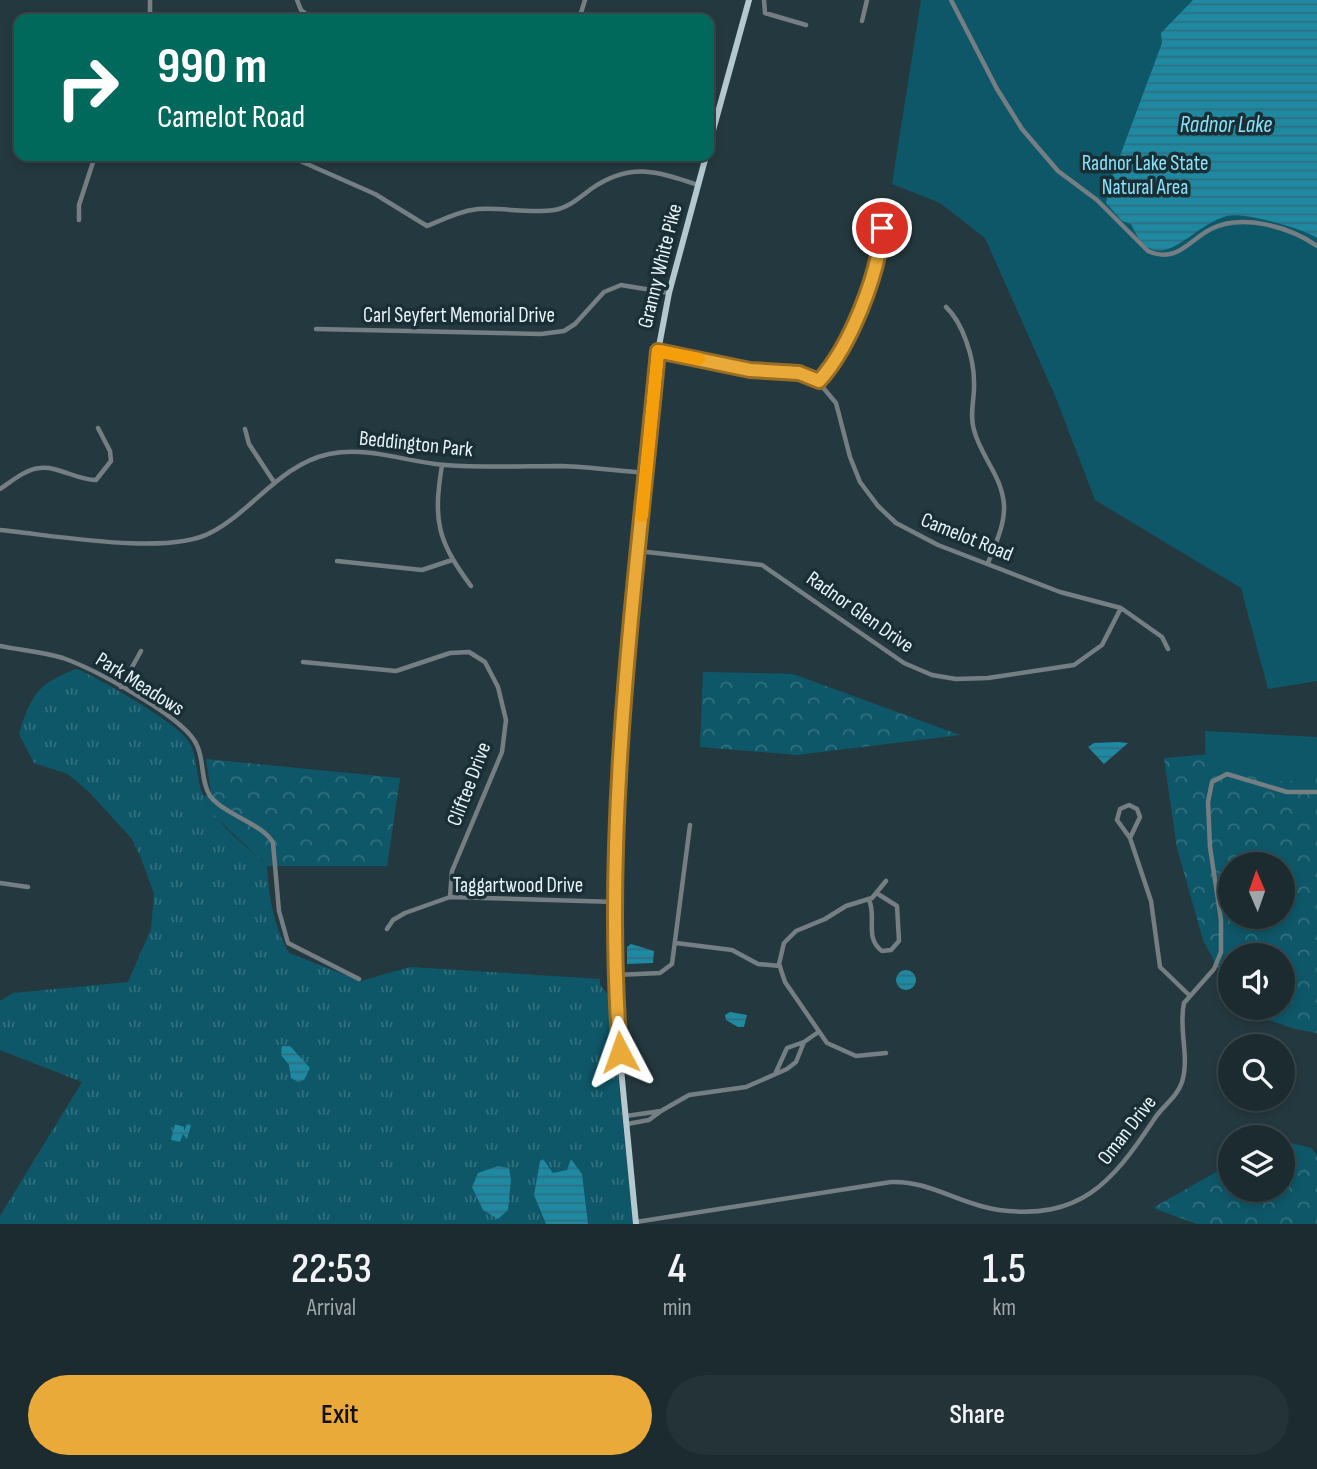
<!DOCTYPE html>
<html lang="en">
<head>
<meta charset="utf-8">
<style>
	body { margin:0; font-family:"Sofia Sans Condensed",sans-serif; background:#243337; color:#f1f3f6; height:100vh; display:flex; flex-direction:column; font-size:26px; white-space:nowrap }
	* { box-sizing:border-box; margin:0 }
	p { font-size:23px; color:#a0a7aa }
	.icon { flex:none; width:38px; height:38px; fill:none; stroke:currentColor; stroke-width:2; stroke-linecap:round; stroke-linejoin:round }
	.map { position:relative; height:1224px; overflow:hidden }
	.drawer { display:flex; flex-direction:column; background:#1b2b2f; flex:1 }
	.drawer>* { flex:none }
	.hud { position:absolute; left:14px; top:14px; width:700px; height:147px; border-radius:14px; box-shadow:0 4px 10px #0003,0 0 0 2px #39474b; background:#00695c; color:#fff; overflow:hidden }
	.needle { width:46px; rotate:358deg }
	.controls { position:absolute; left:1218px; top:852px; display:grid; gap:14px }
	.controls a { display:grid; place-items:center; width:77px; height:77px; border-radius:50%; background:#1b2b2f; box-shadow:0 4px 10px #0003,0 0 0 2px #39474b; font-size:35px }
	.pin { position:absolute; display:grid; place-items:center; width:60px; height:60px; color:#fff; margin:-30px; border:4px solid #fff; border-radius:50%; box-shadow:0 2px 7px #0007 }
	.me { position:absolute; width:77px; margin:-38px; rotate:356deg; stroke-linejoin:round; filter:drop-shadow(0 0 5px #0008) }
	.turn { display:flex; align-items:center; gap:24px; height:147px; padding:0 28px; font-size:32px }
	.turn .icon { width:91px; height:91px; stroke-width:2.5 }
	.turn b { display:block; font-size:49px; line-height:60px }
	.eta { display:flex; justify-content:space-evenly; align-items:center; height:119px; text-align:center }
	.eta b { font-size:42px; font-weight:600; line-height:49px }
	.cta { display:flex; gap:14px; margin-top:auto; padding:14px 28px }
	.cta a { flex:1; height:80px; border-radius:42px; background:#eaaa39; color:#111; font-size:28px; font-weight:600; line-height:80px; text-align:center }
	.cta a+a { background:#243337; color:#f1f3f6 }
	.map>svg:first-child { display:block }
	.grass { fill:url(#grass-tufts) }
	.forest { fill:url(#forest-crowns); fill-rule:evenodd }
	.green { fill:#0e5768 }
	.water { fill:url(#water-rules) }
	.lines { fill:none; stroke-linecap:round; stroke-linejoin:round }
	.minor { stroke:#757f83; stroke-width:4.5 }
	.major { stroke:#b4c9cf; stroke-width:6 }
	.route-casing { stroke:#986e25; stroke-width:18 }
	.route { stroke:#eaaa39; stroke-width:12 }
	.slow { stroke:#f59e0b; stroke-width:12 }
	.labels { text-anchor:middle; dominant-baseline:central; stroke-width:7; stroke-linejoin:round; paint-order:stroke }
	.park-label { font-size:21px; fill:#8be2fb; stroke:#1a2f35 }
	.street-label { font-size:21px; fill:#e7f4f8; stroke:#1a2f35 }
	.water-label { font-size:23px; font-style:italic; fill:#8ae1fa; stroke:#1a2f35 }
</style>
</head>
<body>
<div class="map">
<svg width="1317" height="1224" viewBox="0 0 1317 1224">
	<defs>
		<pattern id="grass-tufts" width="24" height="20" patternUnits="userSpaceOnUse" patternTransform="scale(1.75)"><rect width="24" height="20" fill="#0e5768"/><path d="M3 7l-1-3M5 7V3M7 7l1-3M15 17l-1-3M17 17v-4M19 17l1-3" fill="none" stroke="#31707e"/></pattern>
		<pattern id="forest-crowns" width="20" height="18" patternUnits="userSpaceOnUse" patternTransform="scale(1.75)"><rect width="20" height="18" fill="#0e5768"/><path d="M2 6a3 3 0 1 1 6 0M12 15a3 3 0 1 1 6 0" fill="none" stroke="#31707e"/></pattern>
		<pattern id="water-rules" width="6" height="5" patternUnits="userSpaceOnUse" patternTransform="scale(1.75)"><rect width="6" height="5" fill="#1f89a2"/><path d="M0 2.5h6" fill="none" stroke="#2e6f7f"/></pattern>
	</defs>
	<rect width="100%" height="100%" fill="#24393f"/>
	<path class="grass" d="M76,669C86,671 173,720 187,739C199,755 195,777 203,795C216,824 245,845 267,866C269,898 273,924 289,953L361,981L410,967L600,979V985L610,997L633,1224H0V1216L82,1082L0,1050V1001L13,993L128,982L151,929L154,894L141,858L132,839L89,792L68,774L34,763L19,734C31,695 37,684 76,669Z"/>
	<path class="forest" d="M703,672L793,674L960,735L797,755L700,747Z
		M1317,745V1033L1295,1029L1240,1010L1283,1008V956H1230V991L1203,940L1177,848L1164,758ZM1230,864H1283V917H1230Z
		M206,759L400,778L387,866H267L213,814L204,797L211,792Z
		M1283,1141L1311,1148L1317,1155V1224H1197L1153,1208L1230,1164V1190H1283Z"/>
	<path class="green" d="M921,0H1317V681L1268,689L1241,588L1095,500L1056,398L985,238L940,203L892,184Z
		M1205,731L1317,737V766L1287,783C1259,774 1227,753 1206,781Z"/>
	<path class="water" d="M1193,0H1317V238C1301,228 1245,212 1227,216C1190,225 1158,284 1131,224L1122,221L1106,203L1111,180L1162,43L1161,33Z
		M1118,742L1128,743L1104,764L1088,747L1094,743Z
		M631,944L654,951L653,963L627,964V947Z
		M896 980a10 10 0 1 1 20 0a10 10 0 1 1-20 0Z
		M730,1012L747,1015L744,1027H738L726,1020L725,1015Z
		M282,1046H290L310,1068L304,1080L298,1082L291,1078L289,1065L281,1055Z
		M175,1124L184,1127V1131L187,1124L191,1125L187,1139L183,1134L180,1142L171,1140Z
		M543,1159L553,1173L567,1170L571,1159L582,1174L588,1224H546L534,1195L540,1161Z
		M498,1166L509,1168L511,1179L508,1210L498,1219L483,1210L472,1187L478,1173Z"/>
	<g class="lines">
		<path class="minor" d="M150,0V19
			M297,0L301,10L312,19
			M764,0L765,13L806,25
			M951,0L997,89L1022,129L1058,171L1097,200L1148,251C1177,264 1189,240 1211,229C1242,213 1290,227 1317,246
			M579,19L585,0
			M862,21L867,0
			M289,156L375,194L427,226C444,219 460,211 478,209C503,207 528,214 554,210C568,208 579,198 591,189C630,162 656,171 698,185
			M79,220V205L95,156
			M946,307C963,323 974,358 974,382C975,399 969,413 974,430C981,457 1002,476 1004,505C1005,525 995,545 988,563
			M316,329L541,334L564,331L575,324L604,292L621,285L669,293
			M658,351L742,369L793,372L815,378L836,403L850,457L860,482L878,506L896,523L938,545L1060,592L1121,608L1162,637L1168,649
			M819,381C847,350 884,265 881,224
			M245,429L249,444L274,482
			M442,465C433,521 437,540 471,586
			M0,489C12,481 26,469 40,468C59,466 76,480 96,480L111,461L110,451L98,428
			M0,530C52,535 167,556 210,533C253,511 279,465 329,454C369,446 406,462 445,465C484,468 523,466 562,466C590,467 619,471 647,473
			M638,551L762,565L904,663L932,675L956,679L988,678L1074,665L1102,645L1121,608
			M337,561L422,570L452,560
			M0,646C20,650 43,652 63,658C94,669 176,713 194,740C205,756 200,781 210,796C226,816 264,824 273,843L279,911L288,943L359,979
			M303,662L396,671L450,653L469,652L485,662L498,687L506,720L502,752L452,871L450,897
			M121,687L141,651
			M1130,838L1140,817L1137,809L1129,805L1120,809L1117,820L1130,838L1151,901L1160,967L1188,994
			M0,883L28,887
			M869,900C877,917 864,938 882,951L891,950L899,941L897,906L878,894
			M387,929L393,920L405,913L450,897L616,902
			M676,943L732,950L758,964L780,966
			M616,975L660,973L672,964L690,825
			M804,1042L817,1033
			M886,1053L856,1056L827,1043L785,982L779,964L784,943L796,931L825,919L846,906L872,898L886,881
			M661,1111L689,1095L746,1087L787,1069L796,1062L804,1042L787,1048L776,1072
			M626,1116L661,1111L649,1120L627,1124
			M636,1222L891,1182C929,1180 961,1205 999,1210C1080,1220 1111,1184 1153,1121C1161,1107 1177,1098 1182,1082C1190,1056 1178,1029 1184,1003L1214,969L1221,952V920L1210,847L1208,802L1212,782L1227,774L1287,792H1317"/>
		<path class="major" d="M709,145L749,0
			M636,1224L619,1048L615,947L622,707L659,346L669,293L706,156"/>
	</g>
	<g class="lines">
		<defs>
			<path id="route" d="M620,1052C602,820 636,582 658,351L750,370L799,373L819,381C850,347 879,274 882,228"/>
		</defs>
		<use href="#route" class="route-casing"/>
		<use href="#route" class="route"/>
		<path class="slow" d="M642,516L658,351L699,359"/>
	</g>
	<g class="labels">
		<g class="park-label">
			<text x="1145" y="163">Radnor Lake State<tspan x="1145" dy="24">Natural Area</tspan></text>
		</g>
		<g class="street-label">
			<text transform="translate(660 266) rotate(-76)">Granny White Pike</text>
			<text x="459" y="315">Carl Seyfert Memorial Drive</text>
			<text transform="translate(416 444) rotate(6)">Beddington Park</text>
			<text transform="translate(967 537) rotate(22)">Camelot Road</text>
			<text transform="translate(860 612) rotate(35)">Radnor Glen Drive</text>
			<text transform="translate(140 684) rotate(32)">Park Meadows</text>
			<text transform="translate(469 784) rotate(-69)">Cliftee Drive</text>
			<text x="518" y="885">Taggartwood Drive</text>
			<text transform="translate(1127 1130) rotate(-52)">Oman Drive</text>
		</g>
		<g class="water-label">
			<text x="1226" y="125">Radnor Lake</text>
		</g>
	</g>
</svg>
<div class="controls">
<a><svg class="needle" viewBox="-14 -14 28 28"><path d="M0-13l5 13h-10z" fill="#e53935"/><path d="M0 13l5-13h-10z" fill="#a0a7aa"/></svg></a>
<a><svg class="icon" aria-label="sound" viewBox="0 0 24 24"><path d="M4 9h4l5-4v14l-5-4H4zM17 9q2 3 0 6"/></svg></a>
<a><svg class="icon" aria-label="search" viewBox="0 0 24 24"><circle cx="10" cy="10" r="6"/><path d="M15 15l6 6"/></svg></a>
<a><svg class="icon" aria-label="layers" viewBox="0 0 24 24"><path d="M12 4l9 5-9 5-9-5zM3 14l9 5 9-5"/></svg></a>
</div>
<div class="pin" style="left:882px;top:228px;background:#d93025"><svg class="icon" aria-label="arrive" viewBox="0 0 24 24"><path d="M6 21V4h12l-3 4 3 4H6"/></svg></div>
<svg class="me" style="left:620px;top:1052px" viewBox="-20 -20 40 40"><path d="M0-17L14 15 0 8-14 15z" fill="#eaaa39" stroke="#fff" stroke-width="4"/></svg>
<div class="hud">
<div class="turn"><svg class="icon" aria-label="right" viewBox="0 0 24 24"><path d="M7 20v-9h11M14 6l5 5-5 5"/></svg><div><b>990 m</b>Camelot Road</div></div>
</div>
</div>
<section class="drawer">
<div class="eta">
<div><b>22:53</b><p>Arrival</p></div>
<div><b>4</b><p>min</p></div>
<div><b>1.5</b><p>km</p></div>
</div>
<div class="cta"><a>Exit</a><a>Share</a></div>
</section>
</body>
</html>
